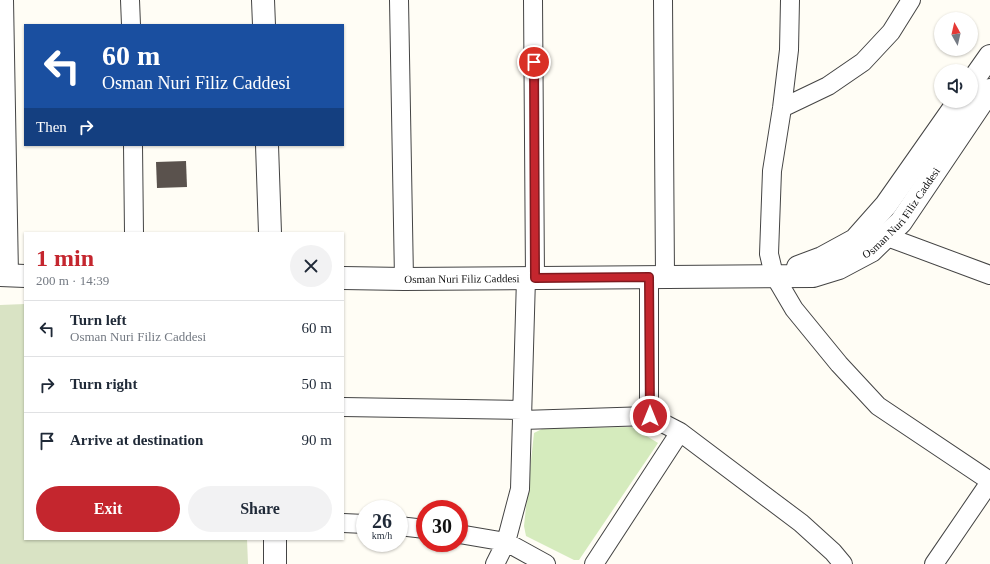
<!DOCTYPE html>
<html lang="en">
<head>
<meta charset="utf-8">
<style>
	body { margin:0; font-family:"Times New Roman",serif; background:#f2f2f3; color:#1f2937; height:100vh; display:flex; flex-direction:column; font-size:15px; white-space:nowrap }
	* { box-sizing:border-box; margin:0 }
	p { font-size:13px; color:#747a83 }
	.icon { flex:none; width:22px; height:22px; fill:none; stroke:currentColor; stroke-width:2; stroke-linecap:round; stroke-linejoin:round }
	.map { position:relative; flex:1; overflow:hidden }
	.panel { position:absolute; left:24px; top:232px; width:320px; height:308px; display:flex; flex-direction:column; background:#fff; border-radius:0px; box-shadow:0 1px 3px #0004 }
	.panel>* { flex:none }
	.guide { position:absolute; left:24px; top:24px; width:320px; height:122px; border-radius:0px; box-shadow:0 1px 3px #0004; background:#1a4fa0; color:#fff; overflow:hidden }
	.needle { width:26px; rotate:352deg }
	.controls { position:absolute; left:934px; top:12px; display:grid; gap:8px }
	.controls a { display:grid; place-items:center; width:44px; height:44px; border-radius:50%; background:#fff; box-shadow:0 1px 3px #0004; font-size:20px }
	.speed { position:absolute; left:356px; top:500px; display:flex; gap:8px; font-size:20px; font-weight:700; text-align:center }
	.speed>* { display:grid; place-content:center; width:52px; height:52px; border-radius:50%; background:#fff; box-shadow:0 1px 3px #0004; line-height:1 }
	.speed small { font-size:10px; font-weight:400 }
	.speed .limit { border:6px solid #d22; background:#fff; color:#111 }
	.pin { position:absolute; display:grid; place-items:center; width:34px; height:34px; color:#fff; margin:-17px; border:2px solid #fff; border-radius:50%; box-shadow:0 1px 4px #0007 }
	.me { position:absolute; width:44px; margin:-22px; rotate:0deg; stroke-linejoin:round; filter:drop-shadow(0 0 3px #0008) }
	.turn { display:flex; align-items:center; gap:14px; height:84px; padding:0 12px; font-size:18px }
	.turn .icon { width:52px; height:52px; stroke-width:2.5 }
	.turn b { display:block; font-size:28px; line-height:34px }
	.then { display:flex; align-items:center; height:38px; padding:0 12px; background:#0003; gap:8px; font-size:15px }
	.round { display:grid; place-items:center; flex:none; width:42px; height:42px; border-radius:21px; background:#f2f2f3 }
	.head { display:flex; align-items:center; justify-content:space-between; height:68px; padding:0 12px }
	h1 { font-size:24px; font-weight:600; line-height:30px; color:#c4262e }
	.cta { display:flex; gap:8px; margin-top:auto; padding:8px 12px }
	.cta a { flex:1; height:46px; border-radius:24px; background:#c4262e; color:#fff; font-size:16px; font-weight:600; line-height:46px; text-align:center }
	.cta a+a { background:#f2f2f3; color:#1f2937 }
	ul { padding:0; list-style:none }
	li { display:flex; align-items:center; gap:12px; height:56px; padding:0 12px; border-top:1px solid #e0e1e3 }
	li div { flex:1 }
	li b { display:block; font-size:15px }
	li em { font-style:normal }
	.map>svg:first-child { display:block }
	.green { fill:#d5ebbd }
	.cemetery { fill:#d9e3c4 }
	.building { fill:#5a524d }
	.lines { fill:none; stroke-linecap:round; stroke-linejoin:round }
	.minor-casing { stroke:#444; stroke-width:20 }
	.tertiary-casing { stroke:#444; stroke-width:24 }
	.minor { stroke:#fff; stroke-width:18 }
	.tertiary { stroke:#fff; stroke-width:22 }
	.route-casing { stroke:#7f191e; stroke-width:10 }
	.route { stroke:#c4262e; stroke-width:7 }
	.labels { text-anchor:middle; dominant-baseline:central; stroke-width:4; stroke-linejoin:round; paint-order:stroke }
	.street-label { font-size:11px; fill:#111; stroke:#fff }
</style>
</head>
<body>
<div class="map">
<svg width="990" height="564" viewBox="0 0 990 564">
	<rect width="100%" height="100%" fill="#fffdf5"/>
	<path class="green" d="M632,427L658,443L579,560H574L526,536L524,526L534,433L544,428Z"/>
	<path class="cemetery" d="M25,304V539H247L248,564H0V305Z"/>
	<path class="building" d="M186,161L187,187L157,188L156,162Z"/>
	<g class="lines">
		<defs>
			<path id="minor" d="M4,0L9,275
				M130,0L131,25
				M399,0L404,279
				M533,0L535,278
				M663,0L665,276
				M790,0L789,50L782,108L772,171L769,254L774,275L794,309L839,364L878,406L990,481
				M782,108L828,86L863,62L891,32L911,0
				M133,145L134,233
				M874,232L990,275
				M649,277V416
				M343,407L522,410
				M522,420L649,416L680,432L801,523L833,552L843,564
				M343,523L365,524
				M399,526L425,529
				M459,534L506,542L546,564
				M495,564L506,542L520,489L526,278
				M594,564L680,432
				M934,564L990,482"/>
			<g id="tertiary">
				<path d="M263,0L264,25"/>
				<path d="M971,83L990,56"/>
				<path d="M267,145L270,233"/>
				<path d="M798,267L822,258L855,240L886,205L959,101"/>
				<path d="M0,275L25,276"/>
				<path id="s1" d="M343,278L404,279L813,276L839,268L871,251L901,222L990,90"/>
				<path d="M275,564V539"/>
			</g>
		</defs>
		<use href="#minor" class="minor-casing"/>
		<use href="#tertiary" class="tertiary-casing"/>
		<use href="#minor" class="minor"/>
		<use href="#tertiary" class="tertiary"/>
	</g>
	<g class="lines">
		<defs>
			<path id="route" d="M534,62L535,278L649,277L650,416"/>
		</defs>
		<use href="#route" class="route-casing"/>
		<use href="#route" class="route"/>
	</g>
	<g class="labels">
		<g class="street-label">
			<text stroke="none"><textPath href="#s1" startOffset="582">Osman Nuri Filiz Caddesi</textPath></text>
			<text stroke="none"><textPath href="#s1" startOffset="119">Osman Nuri Filiz Caddesi</textPath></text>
		</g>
	</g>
</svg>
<div class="controls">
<a><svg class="needle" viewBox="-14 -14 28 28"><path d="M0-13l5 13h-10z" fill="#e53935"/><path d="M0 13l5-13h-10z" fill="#747a83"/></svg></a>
<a><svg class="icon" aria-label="sound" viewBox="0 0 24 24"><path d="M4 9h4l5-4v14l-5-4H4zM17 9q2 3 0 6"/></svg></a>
</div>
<div class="speed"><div>26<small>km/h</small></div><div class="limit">30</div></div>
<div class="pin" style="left:534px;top:62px;background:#d93025"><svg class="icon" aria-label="arrive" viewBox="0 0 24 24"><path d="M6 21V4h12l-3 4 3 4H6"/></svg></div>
<svg class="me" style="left:650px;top:416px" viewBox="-20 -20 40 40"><circle r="17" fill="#c4262e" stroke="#fff" stroke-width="3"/><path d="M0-11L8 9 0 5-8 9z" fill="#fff"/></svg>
<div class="guide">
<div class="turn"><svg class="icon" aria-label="left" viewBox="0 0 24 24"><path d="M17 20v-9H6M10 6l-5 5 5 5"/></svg><div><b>60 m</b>Osman Nuri Filiz Caddesi</div></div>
<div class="then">Then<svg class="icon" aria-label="right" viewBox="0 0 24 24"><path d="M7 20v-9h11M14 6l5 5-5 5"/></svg></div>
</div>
<section class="panel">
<div class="head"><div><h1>1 min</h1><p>200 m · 14:39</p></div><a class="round"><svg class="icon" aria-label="close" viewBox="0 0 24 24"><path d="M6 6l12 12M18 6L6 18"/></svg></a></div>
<ul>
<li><svg class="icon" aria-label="left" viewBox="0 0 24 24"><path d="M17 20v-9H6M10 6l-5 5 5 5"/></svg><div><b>Turn left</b><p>Osman Nuri Filiz Caddesi</p></div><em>60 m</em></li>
<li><svg class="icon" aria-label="right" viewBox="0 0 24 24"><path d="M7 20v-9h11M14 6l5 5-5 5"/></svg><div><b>Turn right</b></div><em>50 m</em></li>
<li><svg class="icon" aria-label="arrive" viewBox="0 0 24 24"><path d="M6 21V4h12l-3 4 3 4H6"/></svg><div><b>Arrive at destination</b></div><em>90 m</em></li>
</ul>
<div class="cta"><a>Exit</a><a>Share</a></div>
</section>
</div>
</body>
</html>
